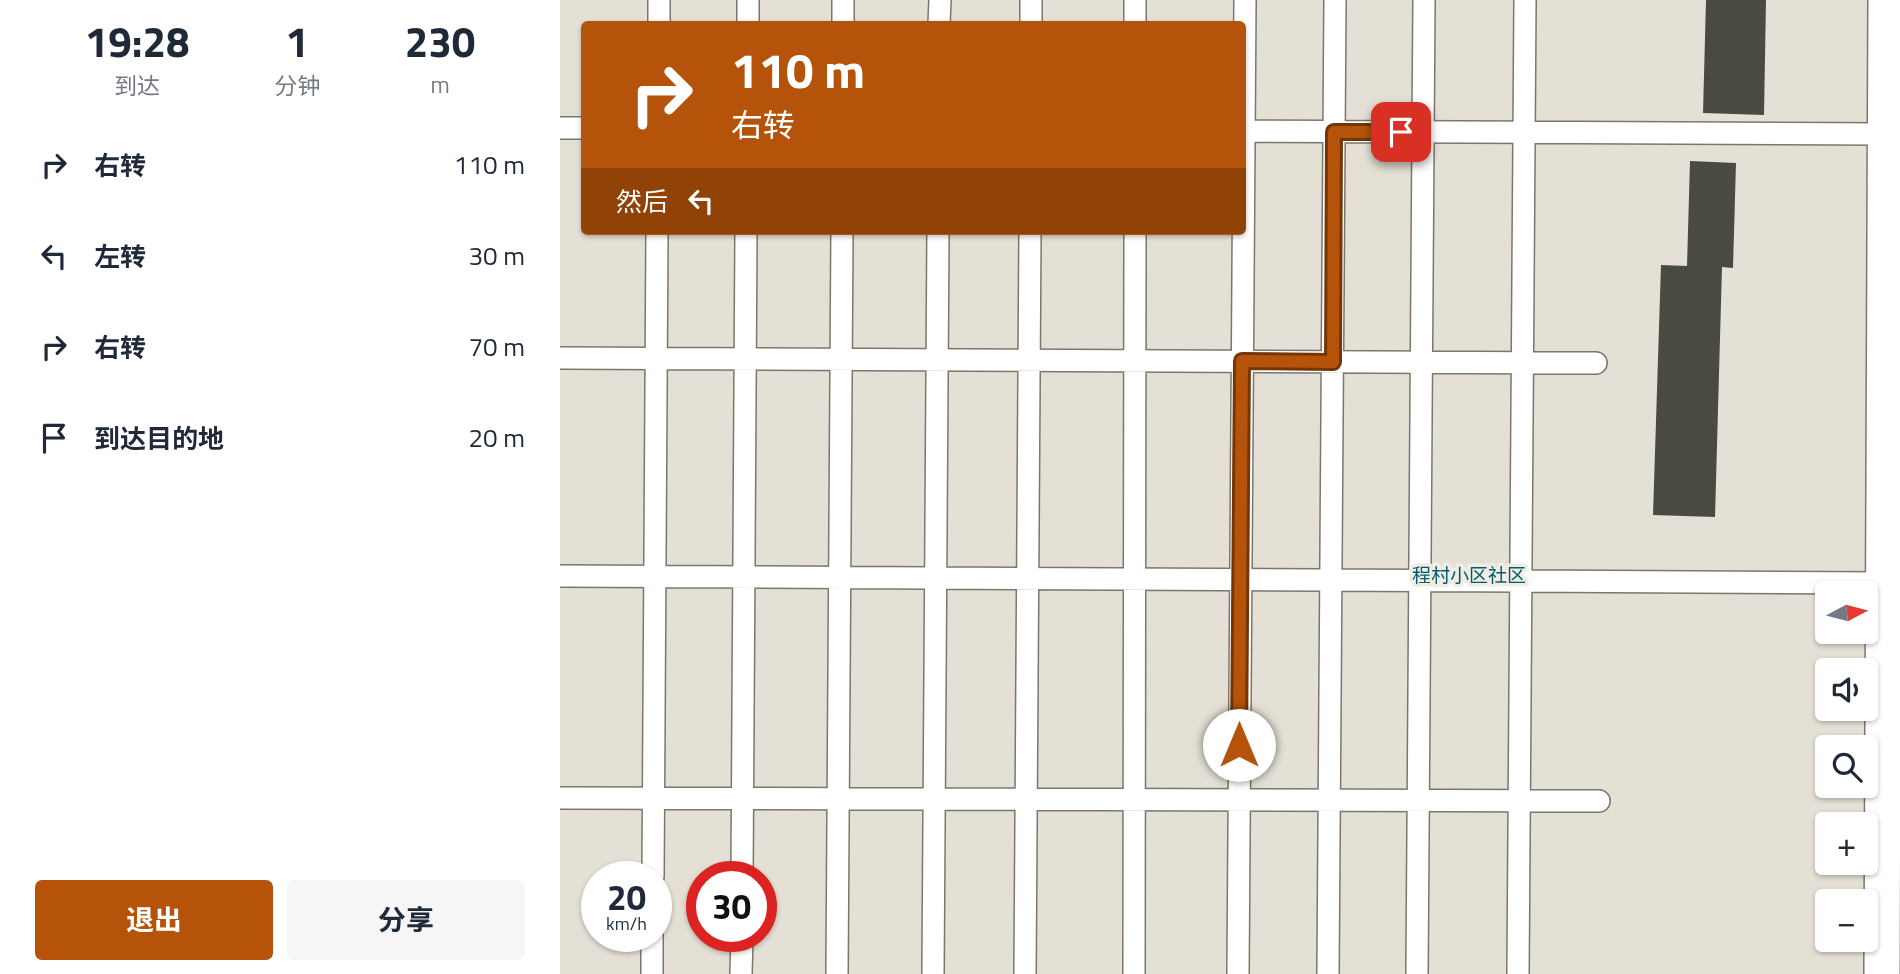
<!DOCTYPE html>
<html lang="zh">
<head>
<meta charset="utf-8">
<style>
	body { margin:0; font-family:"Titillium Web","Noto Sans SC",sans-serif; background:#f6f6f7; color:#1f2937; height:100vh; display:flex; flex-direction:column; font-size:26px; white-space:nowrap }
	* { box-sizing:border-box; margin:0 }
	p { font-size:23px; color:#747a83 }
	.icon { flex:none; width:38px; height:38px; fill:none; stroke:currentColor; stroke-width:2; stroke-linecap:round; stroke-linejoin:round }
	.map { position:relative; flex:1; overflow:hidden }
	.panel { display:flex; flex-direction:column; background:#fff; width:560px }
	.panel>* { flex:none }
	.top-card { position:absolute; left:21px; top:21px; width:665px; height:214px; border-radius:7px; box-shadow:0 2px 5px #0004; background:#b45309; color:#fff; overflow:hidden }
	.needle { width:46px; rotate:83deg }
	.fabs { position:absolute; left:1255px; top:581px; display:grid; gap:14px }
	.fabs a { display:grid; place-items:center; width:63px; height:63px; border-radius:7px; background:#fff; box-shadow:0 2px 5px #0004; font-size:35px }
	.speed { position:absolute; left:21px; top:861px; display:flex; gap:14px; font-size:35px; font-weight:700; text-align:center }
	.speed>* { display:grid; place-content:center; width:91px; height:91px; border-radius:50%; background:#fff; box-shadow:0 2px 5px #0004; line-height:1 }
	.speed small { font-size:18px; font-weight:400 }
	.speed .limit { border:10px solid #d22; background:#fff; color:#111 }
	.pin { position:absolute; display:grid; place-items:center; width:60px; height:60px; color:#fff; margin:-30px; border-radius:14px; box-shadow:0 4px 10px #0006 }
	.me { position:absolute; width:77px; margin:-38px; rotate:0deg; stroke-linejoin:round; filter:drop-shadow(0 0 5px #0008) }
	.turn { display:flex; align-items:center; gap:24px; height:147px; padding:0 35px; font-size:32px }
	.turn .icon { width:91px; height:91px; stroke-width:2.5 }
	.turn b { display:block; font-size:49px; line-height:60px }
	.then { display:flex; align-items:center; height:66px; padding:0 35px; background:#0003; gap:14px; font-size:26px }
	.eta { display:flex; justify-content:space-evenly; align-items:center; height:119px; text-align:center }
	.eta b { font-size:42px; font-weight:700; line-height:49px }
	.button { display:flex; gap:14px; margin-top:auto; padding:14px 35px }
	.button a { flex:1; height:80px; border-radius:7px; background:#b45309; color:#fff; font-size:28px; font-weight:700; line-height:80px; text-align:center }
	.button a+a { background:#f6f6f7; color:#1f2937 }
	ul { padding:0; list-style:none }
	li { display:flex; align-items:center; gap:21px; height:91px; padding:0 35px }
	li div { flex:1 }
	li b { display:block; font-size:26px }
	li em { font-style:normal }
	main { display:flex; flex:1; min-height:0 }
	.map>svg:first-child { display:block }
	.building { fill:#494b42 }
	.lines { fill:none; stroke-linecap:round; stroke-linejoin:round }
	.minor-casing { stroke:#7b776d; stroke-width:24 }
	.trunk-casing { stroke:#7b776d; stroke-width:38 }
	.minor { stroke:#fff; stroke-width:21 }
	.trunk { stroke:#fff; stroke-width:35 }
	.route-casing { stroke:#753606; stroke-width:18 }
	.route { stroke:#b45309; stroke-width:12 }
	.labels { text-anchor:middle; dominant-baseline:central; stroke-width:7; stroke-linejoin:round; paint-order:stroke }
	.neighbourhood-label { font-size:19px; fill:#005c70; stroke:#f1ede2 }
</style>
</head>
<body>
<main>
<section class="panel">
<div class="eta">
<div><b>19:28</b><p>到达</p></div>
<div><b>1</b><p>分钟</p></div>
<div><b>230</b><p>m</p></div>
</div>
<ul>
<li><svg class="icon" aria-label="right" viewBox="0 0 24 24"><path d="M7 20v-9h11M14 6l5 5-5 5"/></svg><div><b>右转</b></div><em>110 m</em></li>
<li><svg class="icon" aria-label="left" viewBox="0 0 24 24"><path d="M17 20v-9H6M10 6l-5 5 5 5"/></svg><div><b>左转</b></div><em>30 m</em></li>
<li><svg class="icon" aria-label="right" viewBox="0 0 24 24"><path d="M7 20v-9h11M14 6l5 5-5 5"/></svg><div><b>右转</b></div><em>70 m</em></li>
<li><svg class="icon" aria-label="arrive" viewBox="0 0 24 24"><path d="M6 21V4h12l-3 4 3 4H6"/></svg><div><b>到达目的地</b></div><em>20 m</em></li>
</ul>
<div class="button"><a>退出</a><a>分享</a></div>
</section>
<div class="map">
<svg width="1340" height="974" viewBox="0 0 1340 974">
	<rect width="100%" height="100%" fill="#e4e0d5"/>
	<path class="building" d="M1146,0H1206L1204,115L1143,113Z
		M1130,161L1176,163L1173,268L1162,267L1155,517L1093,515L1101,265L1127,266Z"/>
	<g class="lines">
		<defs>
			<path id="minor" d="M99,24V0
				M188,24V0
				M283,24V0
				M379,24L380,0
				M471,24V0
				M575,24V0
				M0,128H24
				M682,131L1326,134
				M0,358L1036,363
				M0,576L1324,583
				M0,798L1039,801
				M93,877L97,231
				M182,877L186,231
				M92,974V936
				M181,974L182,936
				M277,974L282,231
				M373,974L378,231
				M465,974L470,231
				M574,974L575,231
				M678,974L685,0
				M768,974L775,0
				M857,974L864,0
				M958,974L965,0"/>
			<path id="trunk" d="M1322,974L1326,0"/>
		</defs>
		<use href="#minor" class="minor-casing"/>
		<use href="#trunk" class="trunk-casing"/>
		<use href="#minor" class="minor"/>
		<use href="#trunk" class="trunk"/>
	</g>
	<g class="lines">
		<defs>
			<path id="route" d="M679,745L682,361L773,362L774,132H841"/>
		</defs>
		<use href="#route" class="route-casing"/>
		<use href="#route" class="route"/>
	</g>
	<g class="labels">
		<g class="neighbourhood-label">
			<text x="909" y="574">程村小区社区</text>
		</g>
	</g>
</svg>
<div class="fabs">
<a><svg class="needle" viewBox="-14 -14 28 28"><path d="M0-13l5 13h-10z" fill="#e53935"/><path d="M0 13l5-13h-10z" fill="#747a83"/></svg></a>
<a><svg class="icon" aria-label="sound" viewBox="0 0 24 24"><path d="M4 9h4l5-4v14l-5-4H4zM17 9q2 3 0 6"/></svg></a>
<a><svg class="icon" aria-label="search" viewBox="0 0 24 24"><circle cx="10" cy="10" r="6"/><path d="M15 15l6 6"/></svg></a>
<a>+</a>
<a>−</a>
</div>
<div class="speed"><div>20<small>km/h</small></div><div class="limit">30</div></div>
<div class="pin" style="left:841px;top:132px;background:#d93025"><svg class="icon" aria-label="arrive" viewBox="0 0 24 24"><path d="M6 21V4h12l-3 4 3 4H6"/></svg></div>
<svg class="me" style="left:679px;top:745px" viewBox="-20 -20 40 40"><circle r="19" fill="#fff"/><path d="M0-13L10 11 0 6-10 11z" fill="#b45309"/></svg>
<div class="top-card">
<div class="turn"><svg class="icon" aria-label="right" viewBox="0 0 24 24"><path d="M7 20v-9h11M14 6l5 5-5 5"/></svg><div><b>110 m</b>右转</div></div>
<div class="then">然后<svg class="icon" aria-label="left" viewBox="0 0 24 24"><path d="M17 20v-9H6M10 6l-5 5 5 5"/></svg></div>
</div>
</div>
</main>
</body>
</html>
